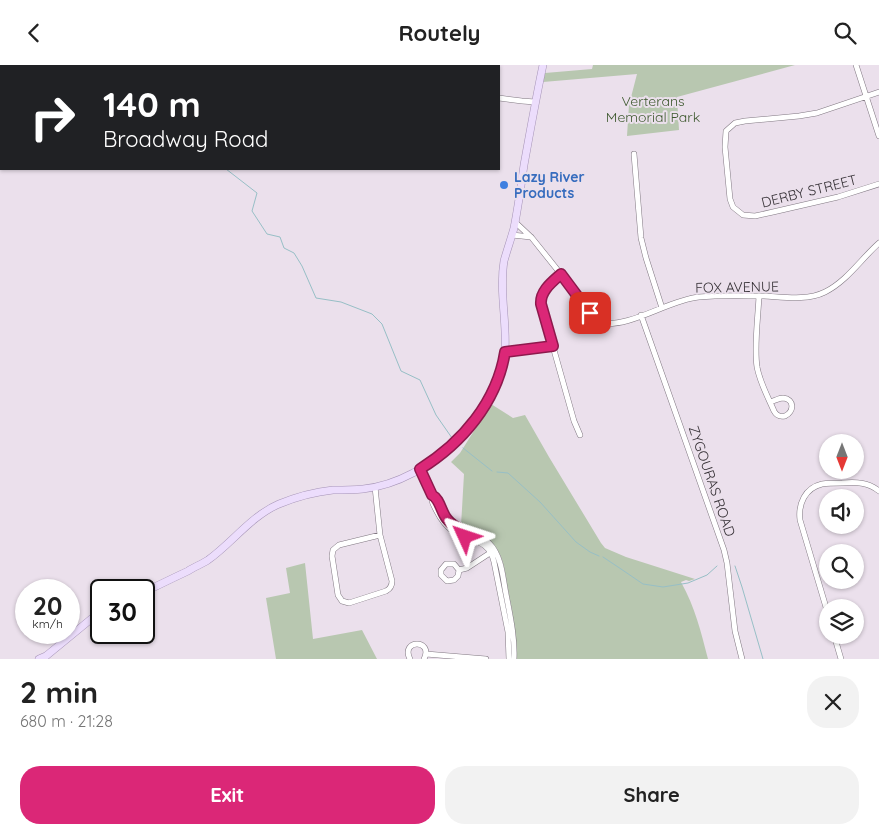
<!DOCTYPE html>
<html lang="en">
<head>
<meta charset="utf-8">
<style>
	body { margin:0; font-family:Quicksand,sans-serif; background:#f2f2f2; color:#222; height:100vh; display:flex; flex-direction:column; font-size:19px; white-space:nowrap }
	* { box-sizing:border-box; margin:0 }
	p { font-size:16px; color:#767676 }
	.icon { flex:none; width:28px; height:28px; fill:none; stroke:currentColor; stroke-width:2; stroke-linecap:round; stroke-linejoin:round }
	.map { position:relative; height:594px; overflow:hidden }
	.drawer { display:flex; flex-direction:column; background:#fff; flex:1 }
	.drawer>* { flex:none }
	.guide { position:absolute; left:0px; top:0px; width:500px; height:105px; box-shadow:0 1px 4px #0004; background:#202124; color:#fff; overflow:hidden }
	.needle { width:32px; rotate:180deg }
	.buttons { position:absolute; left:819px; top:369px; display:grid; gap:10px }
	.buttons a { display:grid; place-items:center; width:45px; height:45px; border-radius:50%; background:#fff; box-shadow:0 1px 4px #0004; font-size:25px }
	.speed { position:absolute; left:15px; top:514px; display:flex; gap:10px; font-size:25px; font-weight:700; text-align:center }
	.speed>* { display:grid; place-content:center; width:65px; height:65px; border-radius:50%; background:#fff; box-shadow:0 1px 4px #0004; line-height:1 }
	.speed small { font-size:12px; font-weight:400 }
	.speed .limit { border:2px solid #111; border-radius:8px; background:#fff; color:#111 }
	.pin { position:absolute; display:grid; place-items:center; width:42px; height:42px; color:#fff; margin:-21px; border-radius:10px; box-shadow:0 2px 8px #0006 }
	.me { position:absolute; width:55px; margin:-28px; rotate:312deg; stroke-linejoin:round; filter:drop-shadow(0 0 4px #0008) }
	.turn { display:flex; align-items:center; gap:18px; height:105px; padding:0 20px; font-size:22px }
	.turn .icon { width:65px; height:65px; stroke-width:2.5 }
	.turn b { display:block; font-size:35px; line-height:42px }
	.round { display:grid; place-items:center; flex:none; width:52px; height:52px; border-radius:20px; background:#f2f2f2 }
	.overview { display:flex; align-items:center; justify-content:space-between; height:85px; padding:0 20px }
	h1 { font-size:30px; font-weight:700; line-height:38px }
	.cta { display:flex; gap:10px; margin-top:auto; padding:10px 20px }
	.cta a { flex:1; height:58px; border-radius:20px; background:#db2777; color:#fff; font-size:20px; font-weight:700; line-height:58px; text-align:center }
	.cta a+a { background:#f2f2f2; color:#222 }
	header { display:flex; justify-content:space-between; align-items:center; height:65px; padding:0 20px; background:#fff; font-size:22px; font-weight:700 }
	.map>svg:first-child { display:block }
	.green { fill:#b8c7b0 }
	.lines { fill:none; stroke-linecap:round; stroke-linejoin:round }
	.stream { stroke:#97bfc6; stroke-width:1 }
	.minor-casing { stroke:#817882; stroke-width:6 }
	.major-casing { stroke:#a492b5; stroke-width:8 }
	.minor { stroke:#fff; stroke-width:5 }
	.major { stroke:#ecddfc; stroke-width:7 }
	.route-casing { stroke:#8e194d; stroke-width:12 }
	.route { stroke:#db2777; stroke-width:9 }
	.shop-dot { fill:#3f7fe0; stroke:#ebe0ec; stroke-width:2 }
	.labels { text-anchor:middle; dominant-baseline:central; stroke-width:4; stroke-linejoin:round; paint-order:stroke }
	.park-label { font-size:14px; fill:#3d582e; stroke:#ebe0ec }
	.shop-label { font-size:14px; font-weight:bold; fill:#366cbe; stroke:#ebe0ec; text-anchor:start }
	.street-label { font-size:14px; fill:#363136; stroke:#ebe0ec }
</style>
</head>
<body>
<header><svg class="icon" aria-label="back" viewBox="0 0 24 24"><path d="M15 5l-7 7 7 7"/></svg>Routely<svg class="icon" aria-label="search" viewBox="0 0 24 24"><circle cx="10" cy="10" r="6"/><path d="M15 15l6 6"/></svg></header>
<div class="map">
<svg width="879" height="594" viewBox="0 0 879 594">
	<rect width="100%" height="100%" fill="#ebe0ec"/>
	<path class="green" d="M593,0H795L677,32L679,65L627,71L629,40L637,9L543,17L545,8L592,4Z
		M491,339L513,353L525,350L549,392L601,478L605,483L626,492L695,514L689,516L686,515L681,517C695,542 701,567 708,594H516C517,569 512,545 507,520C505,508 504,494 496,483C488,471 474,466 461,461L464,409L451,397L460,388Z
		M305,498L313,574L362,565L377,594H276L266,533L290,528L286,503Z"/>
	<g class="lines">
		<path class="stream" d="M99,1L101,0
			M226,104L257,128L252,146L267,169L280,172L284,183L294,188L302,201L316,233L341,237L372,249L382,259L401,306L420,315L436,350L452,373
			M463,383L492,406
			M497,407L508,408L540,437L576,477L590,487L599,491
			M603,492L621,504L643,519L663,522L688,518L707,510L717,501
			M735,501L742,522L763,594"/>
		<defs>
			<path id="minor" d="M856,0L879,71
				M71,1L72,0
				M879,27L817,48L799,51L745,56L735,58L726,66L725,82L730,134L733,142L743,150L755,151L773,147L838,132L879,119
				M499,33L522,36L535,37
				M0,52L1,51
				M634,89L641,173L646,193L662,243
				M515,157L532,173L600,258C631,263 668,235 699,232C721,230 743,231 764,231C784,232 807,236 825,227C847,216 861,194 879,178
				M512,170L531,172
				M561,209C552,217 540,226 541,239L574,356L580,370
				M759,231C758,253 754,281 757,302C760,318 768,332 774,346C776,350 780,352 785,351C794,347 795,334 783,333C779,333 774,336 770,337
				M641,250L724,485L727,498L735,566L742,594
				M505,287L553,281
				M420,404L432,430C441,435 442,451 451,458C462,468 478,468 489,478C494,483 498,491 500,498C503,508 504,519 506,529C510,550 515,572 514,594
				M375,422L380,470L392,516C392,521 390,524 386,526L349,538L342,536L338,530L332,491L333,485L339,480L380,470
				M432,430C431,436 433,439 436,445C440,453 445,461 453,466C469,477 489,473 494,497L508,567L509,594
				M459,505L454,499H446L441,505V510L447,516L454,515L458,511L459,505L467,503L493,486
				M828,549L800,455C798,439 805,423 822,419C829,418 835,418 842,418C856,417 868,417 879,426
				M834,570L841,594
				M426,589L486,594
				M410,594C400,574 434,574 424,594"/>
			<path id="major" d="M144,527C159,520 173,513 188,506C194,502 202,499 208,495C232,478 251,451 279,439C296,432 314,427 333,425C343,425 353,425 363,424C381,422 398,416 413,408C455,387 502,334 505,286C507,256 499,226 504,196C507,185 511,174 514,163C518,143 521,121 524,100C530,67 536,33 543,0
				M39,594L46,591L96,550L101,548"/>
		</defs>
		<use href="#minor" class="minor-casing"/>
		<use href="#major" class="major-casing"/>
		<use href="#minor" class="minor"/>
		<use href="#major" class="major"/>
	</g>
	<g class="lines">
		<defs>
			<path id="route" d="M465,472L467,467C459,464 452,461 447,454C441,447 440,434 432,430L420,404C462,378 497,337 505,287L553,281L541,239C540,226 552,217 561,209L590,248"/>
		</defs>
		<use href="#route" class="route-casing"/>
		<use href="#route" class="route"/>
	</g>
	<circle class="shop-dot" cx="504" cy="120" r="5"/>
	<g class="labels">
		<g class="park-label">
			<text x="653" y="36">Verterans<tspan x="653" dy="16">Memorial Park</tspan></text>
		</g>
		<g class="shop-label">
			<text x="514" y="112">Lazy River<tspan x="514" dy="16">Products</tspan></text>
		</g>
		<g class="street-label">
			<text transform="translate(809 126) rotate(-14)">DERBY STREET</text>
			<text transform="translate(737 222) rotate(-1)">FOX AVENUE</text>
			<text transform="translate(712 416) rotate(71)">ZYGOURAS ROAD</text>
		</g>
	</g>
</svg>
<div class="buttons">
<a><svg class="needle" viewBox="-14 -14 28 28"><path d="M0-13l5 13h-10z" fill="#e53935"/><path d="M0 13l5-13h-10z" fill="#767676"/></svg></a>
<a><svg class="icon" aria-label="sound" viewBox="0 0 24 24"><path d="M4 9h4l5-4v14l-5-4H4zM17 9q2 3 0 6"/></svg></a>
<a><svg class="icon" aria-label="search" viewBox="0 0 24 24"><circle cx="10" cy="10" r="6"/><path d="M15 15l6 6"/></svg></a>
<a><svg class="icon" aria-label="layers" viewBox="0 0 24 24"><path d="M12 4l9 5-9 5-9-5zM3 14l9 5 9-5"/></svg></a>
</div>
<div class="speed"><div>20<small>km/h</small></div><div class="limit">30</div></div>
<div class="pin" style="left:590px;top:248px;background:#d93025"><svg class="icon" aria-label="arrive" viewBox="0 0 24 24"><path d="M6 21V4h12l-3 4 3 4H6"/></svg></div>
<svg class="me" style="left:465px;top:472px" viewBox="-20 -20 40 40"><path d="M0-17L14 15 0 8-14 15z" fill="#db2777" stroke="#fff" stroke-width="4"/></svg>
<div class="guide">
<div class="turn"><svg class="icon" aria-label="right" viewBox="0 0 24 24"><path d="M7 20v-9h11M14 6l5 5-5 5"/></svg><div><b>140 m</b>Broadway Road</div></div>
</div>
</div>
<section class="drawer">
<div class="overview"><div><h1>2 min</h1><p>680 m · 21:28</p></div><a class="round"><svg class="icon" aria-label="close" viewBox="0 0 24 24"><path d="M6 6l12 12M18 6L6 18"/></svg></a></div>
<div class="cta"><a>Exit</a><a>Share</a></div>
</section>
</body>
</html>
